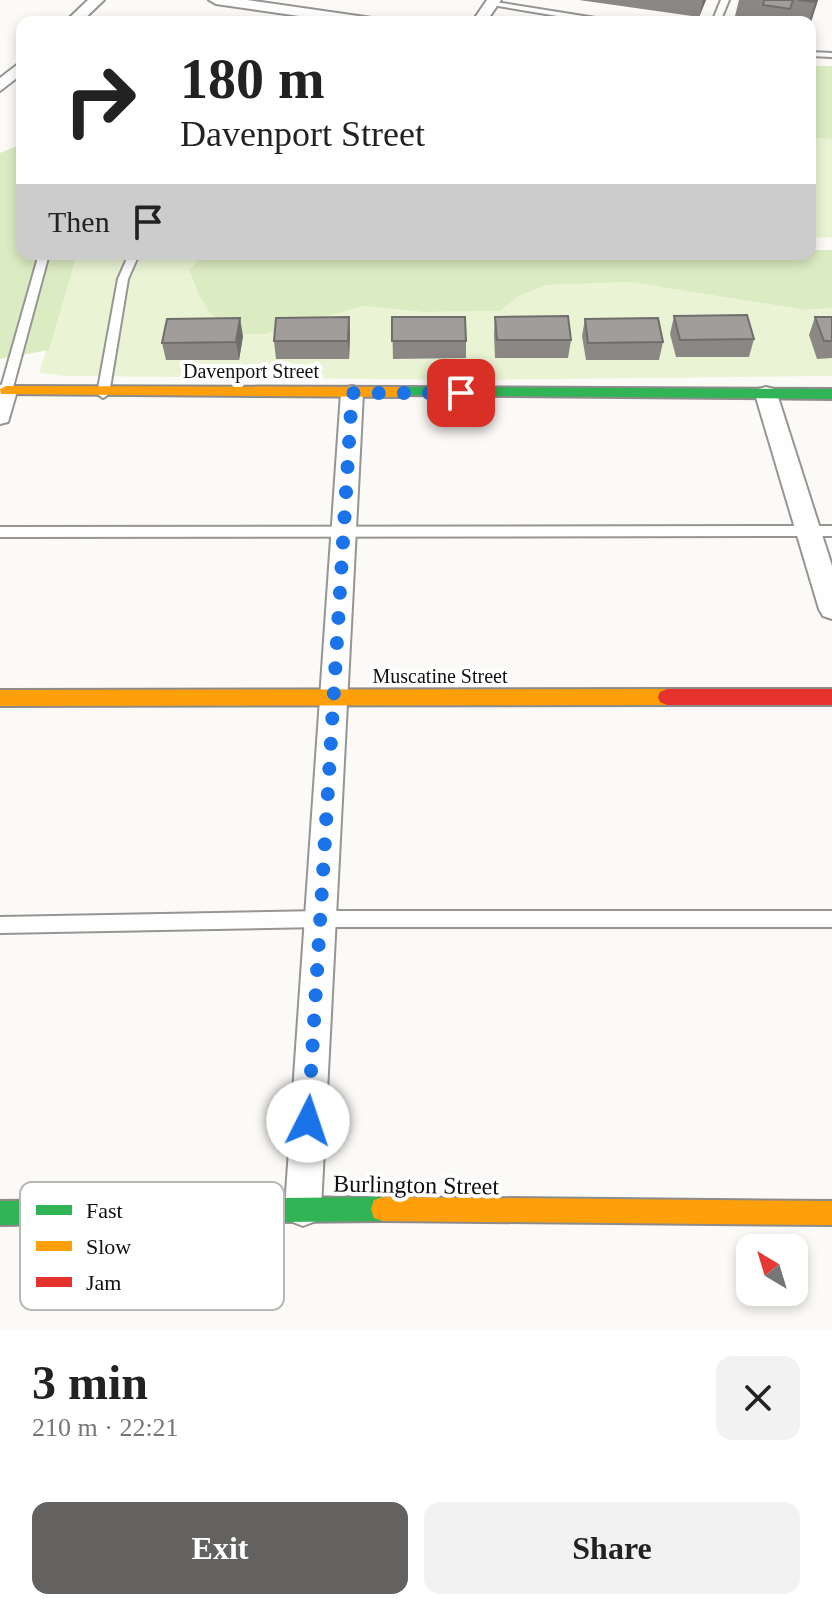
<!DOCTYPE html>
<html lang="en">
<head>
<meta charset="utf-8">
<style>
	body { margin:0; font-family:Georgia,serif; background:#f2f2f2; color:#222; height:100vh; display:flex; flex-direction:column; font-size:30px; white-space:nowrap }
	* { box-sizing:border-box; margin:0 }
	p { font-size:26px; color:#767676 }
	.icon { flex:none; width:44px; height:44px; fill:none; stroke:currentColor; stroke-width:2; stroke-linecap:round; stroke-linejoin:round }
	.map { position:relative; height:1330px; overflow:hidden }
	.sheet { display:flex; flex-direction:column; background:#fff; flex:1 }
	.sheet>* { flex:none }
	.top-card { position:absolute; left:16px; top:16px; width:800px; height:244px; border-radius:16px; box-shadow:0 4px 12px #0003; background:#fff; color:#222; overflow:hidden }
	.needle { width:52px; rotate:322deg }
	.tools { position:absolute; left:736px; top:1234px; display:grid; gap:16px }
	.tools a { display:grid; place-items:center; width:72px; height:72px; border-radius:16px; background:#fff; box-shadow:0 4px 12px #0003; font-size:40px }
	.pin { position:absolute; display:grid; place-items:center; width:68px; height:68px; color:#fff; margin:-34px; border-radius:16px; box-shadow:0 4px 12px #0006 }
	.me { position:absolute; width:88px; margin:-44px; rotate:4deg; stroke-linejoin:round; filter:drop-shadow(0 0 6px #0008) }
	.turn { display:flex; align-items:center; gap:28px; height:168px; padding:0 32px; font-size:36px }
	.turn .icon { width:104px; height:104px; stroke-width:2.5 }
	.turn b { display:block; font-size:56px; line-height:68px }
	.then { display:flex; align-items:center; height:76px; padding:0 32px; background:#0003; gap:16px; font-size:30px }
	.round { display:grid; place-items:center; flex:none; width:84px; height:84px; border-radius:16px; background:#f2f2f2 }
	.head { display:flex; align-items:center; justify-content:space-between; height:136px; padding:0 32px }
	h1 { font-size:48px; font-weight:600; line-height:60px }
	.primary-button { display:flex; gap:16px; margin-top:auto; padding:16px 32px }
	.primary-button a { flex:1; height:92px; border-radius:16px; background:#636261; color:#fff; font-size:32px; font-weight:600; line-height:92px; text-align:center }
	.primary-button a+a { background:#f2f2f2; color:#222 }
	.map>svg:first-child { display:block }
	.green { fill:#eaf4d4 }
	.forest { fill:#dcecc2 }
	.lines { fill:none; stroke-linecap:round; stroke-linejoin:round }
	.lane-casing { stroke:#969594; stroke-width:4 }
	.street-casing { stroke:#969594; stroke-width:4 }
	.fast-casing { stroke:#8d8c8b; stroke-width:4 }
	.slow-casing { stroke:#8d8c8b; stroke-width:4 }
	.jam-casing { stroke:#8d8c8b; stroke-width:4 }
	.lane { fill:#fffefe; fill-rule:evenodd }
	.street { fill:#fffefe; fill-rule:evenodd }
	.fast { fill:#30b455; fill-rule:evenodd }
	.slow { fill:#ff9f0a; fill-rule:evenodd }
	.jam { fill:#e5322d; fill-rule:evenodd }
	.wall { fill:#8a8785 }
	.shaded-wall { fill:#706e6c }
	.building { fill:#a09d9b; stroke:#706e6c; stroke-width:2 }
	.route { stroke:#1a73e8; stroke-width:14; stroke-dasharray:0 25.2 }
	.labels { text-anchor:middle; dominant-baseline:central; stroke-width:8; stroke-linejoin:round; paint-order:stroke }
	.street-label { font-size:20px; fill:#101010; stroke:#fff }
	.near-street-label { font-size:24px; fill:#101010; stroke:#fff }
	.key { fill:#fff; stroke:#b7b7b7; stroke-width:2 }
	.key-label { font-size:22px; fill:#101010 }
</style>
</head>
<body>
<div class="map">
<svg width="832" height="1330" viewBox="0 0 832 1330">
	<rect width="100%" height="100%" fill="#fcfaf7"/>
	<path class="green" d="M810,138L832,139V237L810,238Z
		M77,254H275L203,256L265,334L363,306L422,312L499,311L519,296L547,285L630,282L805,310L832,308V376L474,380L64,376L39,373Z"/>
	<path class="forest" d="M810,66H832V139L810,138Z
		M22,144V254H77L49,350L0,359V153Z
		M810,250H832V308L805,310L630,282L547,285L519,296L500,311L422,312L363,306L265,334H239L210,313L200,297L189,270L203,256L417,254L438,258L451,254H810Z"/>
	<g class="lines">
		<defs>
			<path id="lane" d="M721,0H729L720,22H712Z
				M489,1L608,20L612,22H593L492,5L488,3Z
				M810,52L832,53V57L810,56Z
				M39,254H49L12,391L6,395L0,391Z
				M129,254H139L128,279L109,394L103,398L97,394L118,279Z
				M832,526V536L0,537V527Z
				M321,911H832V927H321L0,933V917Z"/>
			<path id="street" d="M88,0H104L81,22H65Z
				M209,0H247L372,18L379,22H341L216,4Z
				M487,0H501L486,22H472Z
				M22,61V74L0,91V78Z
				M6,384L14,386L17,391L8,422L0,424V385Z
				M352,386L360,388L363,393L321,1208L316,1221L303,1226L290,1221L285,1208L341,393L344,388Z
				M766,387L774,389L777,394L832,566V619L823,616L819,609L755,394L758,389Z"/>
			<path id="fast" d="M404,387L832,389V399L399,395L397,392Z
				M383,1197L392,1200L395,1209L392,1218L383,1221L0,1225V1201Z"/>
			<path id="slow" d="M6,386L404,387L411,392L404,397L1,394L0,389Z
				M667,689L674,692L676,697L674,702L667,705L0,706V690Z
				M383,1197L832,1201V1225L383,1221L374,1218L371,1209L374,1200Z"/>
			<path id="jam" d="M667,689H832V705H667L660,702L658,697L660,692Z"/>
		</defs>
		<use href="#lane" class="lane-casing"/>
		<use href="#street" class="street-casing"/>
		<use href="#fast" class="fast-casing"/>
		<use href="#slow" class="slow-casing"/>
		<use href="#jam" class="jam-casing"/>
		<use href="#lane" class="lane"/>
		<use href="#street" class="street"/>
		<use href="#fast" class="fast"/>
		<use href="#slow" class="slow"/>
		<use href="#jam" class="jam"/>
	</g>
	<path class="wall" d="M579,0H706L699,17Z
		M739,0H818L810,25V22H743L734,20Z
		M674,316L754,339L749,357H676L670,334Z
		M349,317L350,335L349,359H276L274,341Z
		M392,317L466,341V358L393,359Z
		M495,317L571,340L568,358H495L494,334Z
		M815,317H832V358L817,359L809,335Z
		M585,319L663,342L659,360H586L582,336Z
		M243,336L239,360H166L162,343Z"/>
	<path class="shaded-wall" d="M703,0H706L699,17Z
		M816,0H818L810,25L809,22Z
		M349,317L350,335L349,359L348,341Z
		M240,318L243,336L239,360L236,342Z"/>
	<path class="building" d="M764,0H793L790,9L763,5Z
		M798,0H816L815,2Z
		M747,315L754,339L680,340L674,316Z
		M568,316L571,340H497L495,317Z
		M349,317L348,341H274L276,318Z
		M392,317H465L466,341H392Z
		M815,317H832V341H824Z
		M240,318L236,342L162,343L167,319Z
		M658,318L663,342L588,343L585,319Z"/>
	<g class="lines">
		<path class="route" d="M308,1121L352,393H461"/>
	</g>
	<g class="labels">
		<g class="street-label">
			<text x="251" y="371">Davenport Street</text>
			<text x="440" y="676">Muscatine Street</text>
		</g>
		<g class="near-street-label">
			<text transform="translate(416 1185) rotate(1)">Burlington Street</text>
		</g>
	</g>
	<rect x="20" y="1182" width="264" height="128" rx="12" class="key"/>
	<rect x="36" y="1205" width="36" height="10" fill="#30b455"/>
	<rect x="36" y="1241" width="36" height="10" fill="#ff9f0a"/>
	<rect x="36" y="1277" width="36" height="10" fill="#e5322d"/>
	<g class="key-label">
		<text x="86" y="1218">Fast</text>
		<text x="86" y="1254">Slow</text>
		<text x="86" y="1290">Jam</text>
	</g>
</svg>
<div class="tools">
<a><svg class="needle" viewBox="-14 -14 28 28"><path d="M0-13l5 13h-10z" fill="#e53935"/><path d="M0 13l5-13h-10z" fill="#767676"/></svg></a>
</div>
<div class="pin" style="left:461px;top:393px;background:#d93025"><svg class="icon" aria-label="arrive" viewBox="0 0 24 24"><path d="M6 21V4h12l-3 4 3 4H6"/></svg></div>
<svg class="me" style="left:308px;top:1121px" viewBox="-20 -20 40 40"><circle r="19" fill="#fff"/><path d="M0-13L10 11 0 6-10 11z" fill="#1a73e8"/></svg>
<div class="top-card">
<div class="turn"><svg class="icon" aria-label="right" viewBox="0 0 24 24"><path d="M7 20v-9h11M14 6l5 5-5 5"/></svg><div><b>180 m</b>Davenport Street</div></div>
<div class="then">Then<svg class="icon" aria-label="arrive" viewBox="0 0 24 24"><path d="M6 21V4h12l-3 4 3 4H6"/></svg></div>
</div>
</div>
<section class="sheet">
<div class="head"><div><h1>3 min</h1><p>210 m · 22:21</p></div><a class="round"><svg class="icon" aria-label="close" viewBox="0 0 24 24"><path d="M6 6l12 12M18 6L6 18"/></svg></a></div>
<div class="primary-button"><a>Exit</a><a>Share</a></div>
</section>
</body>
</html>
